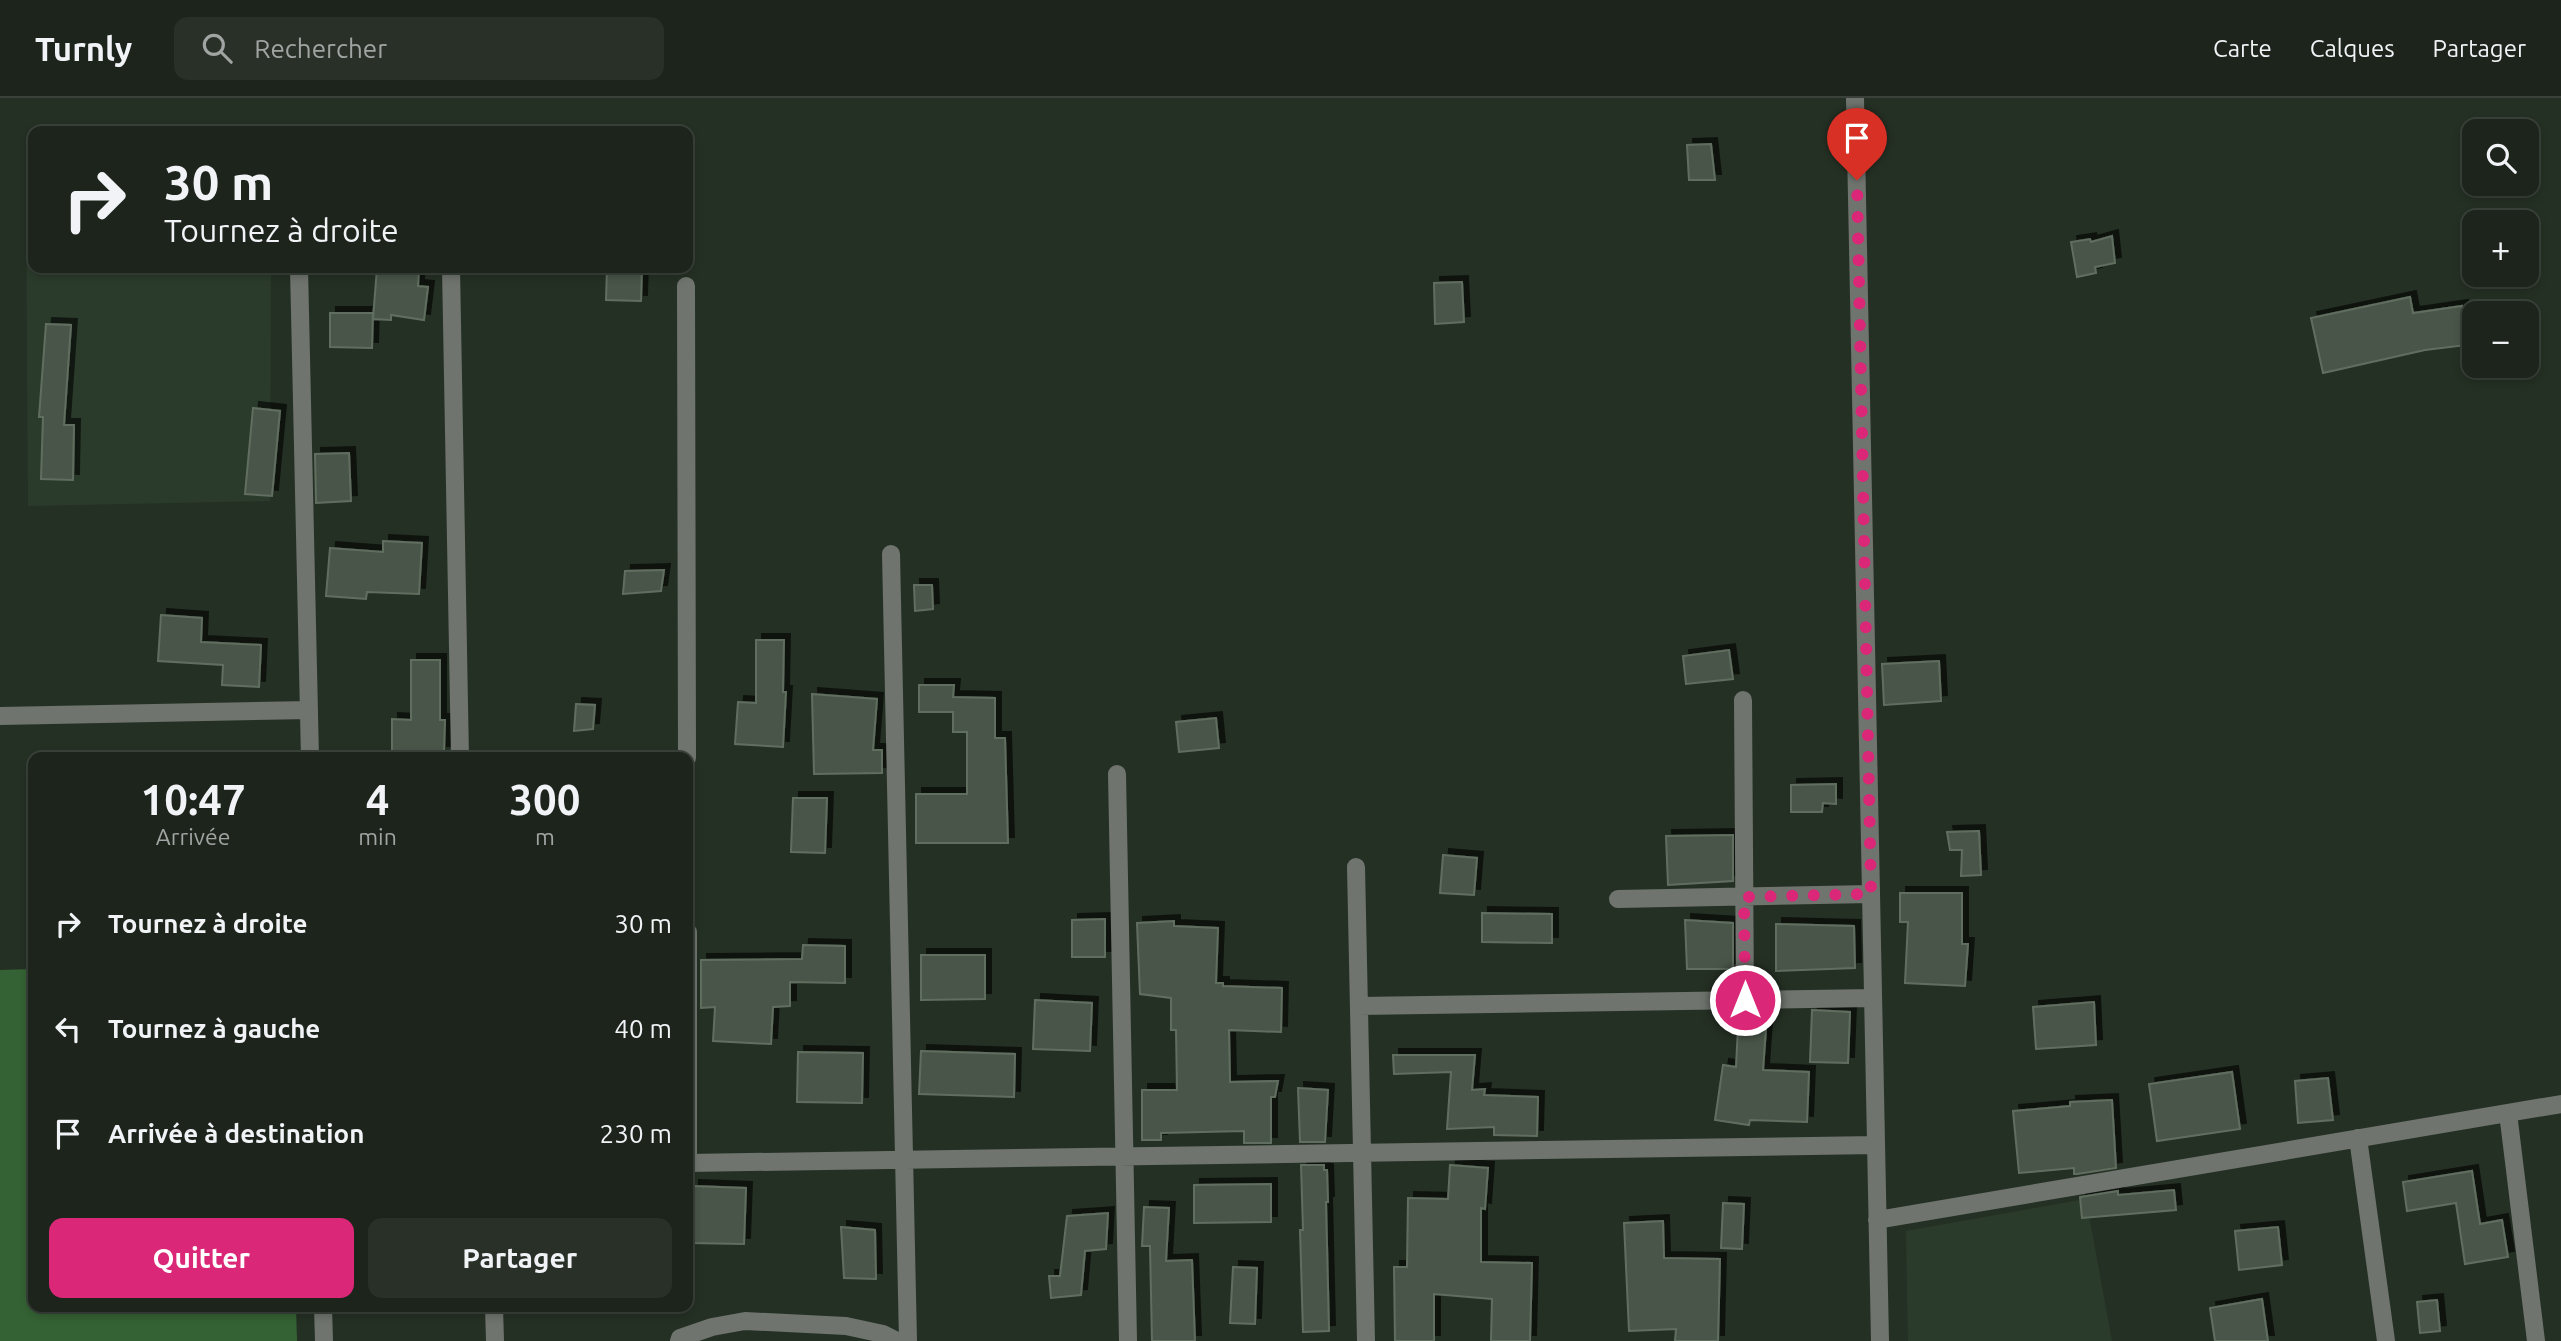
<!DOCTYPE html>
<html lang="fr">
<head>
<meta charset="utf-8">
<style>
	body { margin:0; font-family:Ubuntu,sans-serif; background:#293028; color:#f1f3f6; height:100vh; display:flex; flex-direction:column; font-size:26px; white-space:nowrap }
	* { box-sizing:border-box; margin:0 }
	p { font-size:23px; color:#a0a4a3 }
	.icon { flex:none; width:38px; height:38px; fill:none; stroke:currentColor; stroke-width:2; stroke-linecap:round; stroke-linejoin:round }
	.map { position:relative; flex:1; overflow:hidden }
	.side { position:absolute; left:28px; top:654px; width:665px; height:560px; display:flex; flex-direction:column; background:#1c241b; border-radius:14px; box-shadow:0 4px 10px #0003,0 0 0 2px #3a413a }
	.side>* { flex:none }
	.guide { position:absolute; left:28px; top:28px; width:665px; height:147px; border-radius:14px; box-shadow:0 4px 10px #0003,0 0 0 2px #3a413a; background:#1c241b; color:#f1f3f6; overflow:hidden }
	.buttons { position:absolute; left:2462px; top:21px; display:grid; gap:14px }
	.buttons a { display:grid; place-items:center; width:77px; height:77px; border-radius:14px; background:#1c241b; box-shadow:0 4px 10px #0003,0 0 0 2px #3a413a; font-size:35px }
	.pin { position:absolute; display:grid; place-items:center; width:60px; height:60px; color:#fff; margin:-72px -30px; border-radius:50% 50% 50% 0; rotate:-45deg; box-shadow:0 0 7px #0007 }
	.pin .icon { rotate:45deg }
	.me { position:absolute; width:77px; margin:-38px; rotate:0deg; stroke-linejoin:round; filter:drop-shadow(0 0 5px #0008) }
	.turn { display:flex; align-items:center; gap:24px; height:147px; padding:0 21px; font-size:32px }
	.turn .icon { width:91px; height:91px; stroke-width:2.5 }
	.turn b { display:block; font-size:49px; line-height:60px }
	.eta { display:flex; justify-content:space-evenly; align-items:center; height:119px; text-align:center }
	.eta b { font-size:42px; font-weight:700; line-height:49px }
	.cta { display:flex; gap:14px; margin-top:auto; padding:14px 21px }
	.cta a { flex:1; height:80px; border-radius:14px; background:#db2777; color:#fff; font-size:28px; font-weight:700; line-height:80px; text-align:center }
	.cta a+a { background:#293028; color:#f1f3f6 }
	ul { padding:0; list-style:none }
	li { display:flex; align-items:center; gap:21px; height:105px; padding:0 21px }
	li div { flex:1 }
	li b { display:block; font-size:26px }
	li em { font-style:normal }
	header { display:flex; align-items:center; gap:42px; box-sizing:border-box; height:98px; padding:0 35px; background:#1c241b; border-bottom:2px solid #3a413a }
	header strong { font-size:33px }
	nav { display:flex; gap:38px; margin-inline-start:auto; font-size:24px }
	.search { width:490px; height:63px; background:#293028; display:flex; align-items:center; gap:18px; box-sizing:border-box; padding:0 24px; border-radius:14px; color:#a0a4a3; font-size:26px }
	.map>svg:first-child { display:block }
	.built { fill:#2b3b2b }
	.green { fill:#356234 }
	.building { fill:#495548; stroke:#616e60; stroke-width:2; filter:url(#shadow) }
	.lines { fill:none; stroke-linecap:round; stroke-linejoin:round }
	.minor { stroke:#6f746e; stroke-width:18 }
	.route { stroke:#db2777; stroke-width:12; stroke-dasharray:0 21.6 }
</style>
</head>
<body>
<header>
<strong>Turnly</strong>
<div class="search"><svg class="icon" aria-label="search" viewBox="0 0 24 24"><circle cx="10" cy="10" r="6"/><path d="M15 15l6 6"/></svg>Rechercher</div>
<nav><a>Carte</a><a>Calques</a><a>Partager</a></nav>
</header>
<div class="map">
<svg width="2561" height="1243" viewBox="0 0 2561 1243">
	<defs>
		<filter id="shadow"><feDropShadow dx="6" dy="-6" stdDeviation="0" flood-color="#0009"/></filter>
	</defs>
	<rect width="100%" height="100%" fill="#253024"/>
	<path class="built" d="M33,74V170H271L270,403L28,408L26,75Z
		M2086,1101L2112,1243H1908L1906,1133Z"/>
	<path class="green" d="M33,871V1209H296L297,1243H0V872Z"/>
	<path class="building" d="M1711,46L1715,82H1689L1687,47Z
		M2112,138L2115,165L2095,169L2096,175L2077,179L2071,144L2090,141L2091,144Z
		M377,170H419L418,188L428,189L424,222L391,217V222L373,221Z
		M607,170H642L641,203L606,202Z
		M1462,184L1464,224L1435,226L1434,185Z
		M2410,199L2413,215L2462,208L2467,247L2425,252L2323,275L2311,220Z
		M330,215H373L372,250L330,249Z
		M46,226L71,227L64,327H74L73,382L41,381L43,319H39Z
		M253,310L280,313L272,398L245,396Z
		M349,355L351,403L316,405L315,356Z
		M383,443L422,445L419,496L367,494L366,501L326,498L330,450L383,454Z
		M664,472L661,493L623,496L625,473Z
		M914,487H932L933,511L915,513Z
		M161,517L202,520L201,544L261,547L259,589L222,587L223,567L158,563Z
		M756,542H784L783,594H786L783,649L735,646L738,604L756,605Z
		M1729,552L1733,581L1686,586L1683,558Z
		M411,562H440V622H445L444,654H392V621L411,622Z
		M1939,563L1941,603L1884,607L1882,566Z
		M919,587H954L953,599L995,600V640H1005L1008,745H916V696H967V634H953V614H919Z
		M812,596L877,601L873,652H882V675L814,676Z
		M576,606L595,607L593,631L574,633Z
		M1216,620L1219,650L1179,654L1176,624Z
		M1836,686V706L1823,705L1822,714H1791V687Z
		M793,700H827L825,755L791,754Z
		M1979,733L1981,777L1961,778L1962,752H1950L1947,734Z
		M1733,737V783L1668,787L1666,738Z
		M1443,757L1477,760L1474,797L1440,795Z
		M1900,795H1962V846H1968L1965,888L1905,885L1908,824H1900Z
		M1482,815L1552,816V845L1482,844Z
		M1105,821V859H1072V822Z
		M1685,822L1733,825V871H1687Z
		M1174,823V828L1218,830L1216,885H1223V888L1282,890L1281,934L1229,932L1230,984L1278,983L1275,999H1271V1045H1244V1033L1161,1035V1042H1142V992H1177L1176,932H1171V900L1140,896L1137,825Z
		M1776,826L1854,828L1855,870L1776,873Z
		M803,847L845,848V885L790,884V908L773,909L771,946L713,943L715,909L701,910V862L802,861Z
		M921,857H985V901L921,902Z
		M1035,902L1092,905L1090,953L1033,951Z
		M2094,904L2096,947L2036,951L2033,909Z
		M1812,912L1850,914L1848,965L1810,964Z
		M1738,929L1766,931L1763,972L1809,974L1807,1024L1750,1022L1749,1027L1715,1022L1723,967L1736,969Z
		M921,953L1015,956L1014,999L919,996Z
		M798,954L863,955L862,1005L797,1004Z
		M1393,957H1475L1472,992L1485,991L1484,997L1538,999L1537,1038L1494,1037V1029L1447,1031L1451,974L1394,976Z
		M2232,974L2240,1031L2157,1043L2149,986Z
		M2328,980L2333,1022L2298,1025L2295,983Z
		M1298,990L1328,992L1325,1044H1300Z
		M2112,1002L2116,1070L2077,1076H2074V1070L2019,1075L2013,1013L2070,1008V1004Z
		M1301,1067H1324V1072H1327L1328,1104H1326L1329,1233L1303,1234L1300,1132H1303Z
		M1450,1067L1488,1070L1485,1111L1481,1110V1164L1532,1165L1530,1243H1491L1492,1201L1434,1196V1243H1395L1394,1169H1407L1408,1100L1448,1101Z
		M2472,1073L2480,1126L2502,1122L2508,1159L2465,1166L2456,1105L2407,1113L2403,1084Z
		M1271,1086V1124L1194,1125V1087Z
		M693,1088L746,1090L744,1146L691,1145Z
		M2174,1092L2176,1112L2082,1120L2080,1099L2118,1093V1097Z
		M1723,1105L1744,1106L1742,1151L1721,1150Z
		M1144,1109L1169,1110L1166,1163L1192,1162L1195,1243H1152L1150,1148H1142Z
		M1108,1115L1106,1151L1085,1153L1081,1197L1051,1200L1049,1178H1060L1067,1118Z
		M1663,1123L1664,1160L1720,1161L1718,1243H1675L1676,1231L1629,1233L1624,1125Z
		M841,1129L875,1132L876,1181L844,1180Z
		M2278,1129L2282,1167L2239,1172L2235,1133Z
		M1233,1169L1257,1170L1255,1226L1230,1225Z
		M2262,1201L2268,1243H2215L2210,1210Z
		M2437,1202L2440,1233L2420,1235L2417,1204Z"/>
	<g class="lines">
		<path class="minor" d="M1855,0L1880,1243
			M299,170L310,660
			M451,170L460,660
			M686,188L687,660
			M891,456L908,1243
			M1743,602L1745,902
			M0,618L309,612
			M1117,676L1128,1243
			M1356,769L1366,1243
			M1618,801L1871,796
			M688,834V1065
			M1359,908L1873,900
			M2508,1015L2536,1243
			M2358,1040L2386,1243
			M688,1065L1876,1047
			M1877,1122L2561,1006
			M323,1209L324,1243
			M494,1209L495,1243
			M679,1243L680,1240L712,1229L745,1223L846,1228L883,1236L897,1243"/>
	</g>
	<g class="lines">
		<path class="route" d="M1745,902L1744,799L1871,796L1857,82"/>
	</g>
</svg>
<div class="buttons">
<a><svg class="icon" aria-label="search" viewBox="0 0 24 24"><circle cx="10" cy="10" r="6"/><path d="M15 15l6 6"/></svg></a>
<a>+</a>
<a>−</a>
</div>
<div class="pin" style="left:1857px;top:82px;background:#d93025"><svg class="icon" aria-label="arrive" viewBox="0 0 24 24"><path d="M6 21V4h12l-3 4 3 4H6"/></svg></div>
<svg class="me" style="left:1745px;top:902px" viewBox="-20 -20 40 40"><circle r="17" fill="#db2777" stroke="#fff" stroke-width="3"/><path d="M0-11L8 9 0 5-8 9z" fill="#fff"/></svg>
<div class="guide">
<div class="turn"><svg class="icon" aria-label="right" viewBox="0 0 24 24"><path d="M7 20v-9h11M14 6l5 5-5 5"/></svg><div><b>30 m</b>Tournez à droite</div></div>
</div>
<section class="side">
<div class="eta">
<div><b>10:47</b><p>Arrivée</p></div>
<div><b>4</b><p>min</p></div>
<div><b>300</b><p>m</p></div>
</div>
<ul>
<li><svg class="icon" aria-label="right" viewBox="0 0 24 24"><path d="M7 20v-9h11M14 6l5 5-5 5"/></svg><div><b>Tournez à droite</b></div><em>30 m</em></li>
<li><svg class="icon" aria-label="left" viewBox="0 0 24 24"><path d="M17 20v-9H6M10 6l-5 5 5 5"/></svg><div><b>Tournez à gauche</b></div><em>40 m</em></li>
<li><svg class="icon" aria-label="arrive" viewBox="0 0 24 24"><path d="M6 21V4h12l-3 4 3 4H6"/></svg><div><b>Arrivée à destination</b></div><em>230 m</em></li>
</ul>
<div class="cta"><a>Quitter</a><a>Partager</a></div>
</section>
</div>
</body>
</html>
